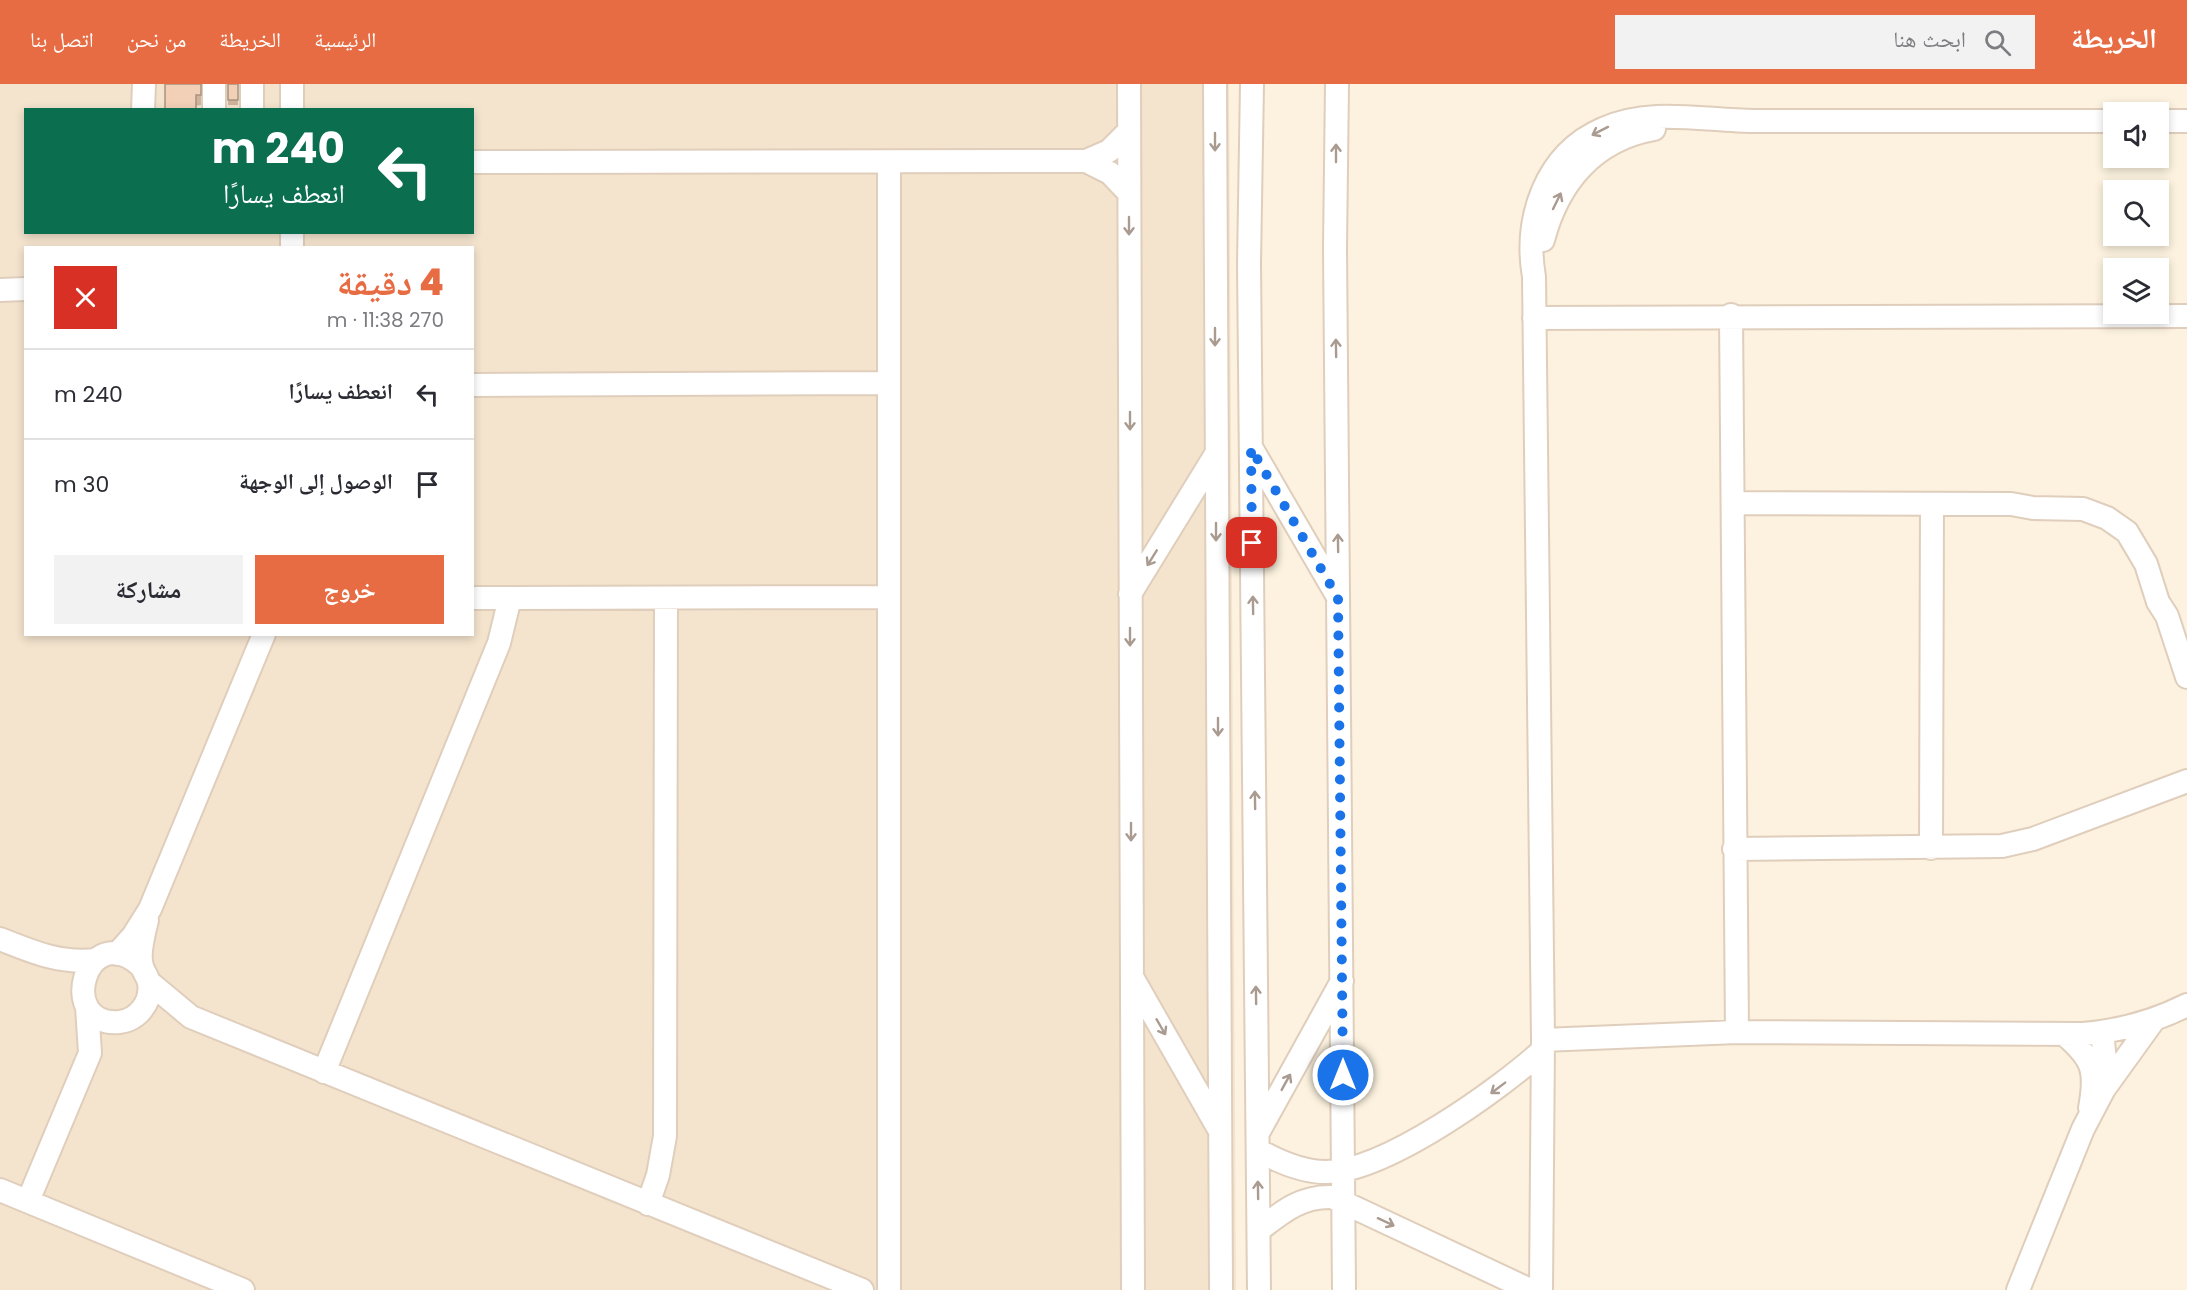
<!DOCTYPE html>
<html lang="ar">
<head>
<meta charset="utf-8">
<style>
	body { margin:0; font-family:Poppins,"Noto Naskh Arabic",sans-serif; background:#f2f2f3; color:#2b2b33; direction:rtl; height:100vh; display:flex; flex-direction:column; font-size:22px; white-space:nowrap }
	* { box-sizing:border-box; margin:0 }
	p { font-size:20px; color:#7c7c81 }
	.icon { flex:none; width:33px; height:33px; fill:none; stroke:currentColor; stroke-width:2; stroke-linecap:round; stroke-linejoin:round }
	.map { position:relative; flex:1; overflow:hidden; direction:ltr }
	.panel { position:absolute; left:24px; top:162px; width:450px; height:390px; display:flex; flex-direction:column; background:#fff; border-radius:0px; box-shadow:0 3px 9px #0003; direction:rtl }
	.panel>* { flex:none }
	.banner { position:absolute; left:24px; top:24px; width:450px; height:126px; border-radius:0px; box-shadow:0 3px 9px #0003; direction:rtl; background:#0b6e4f; color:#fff; overflow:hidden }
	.controls { position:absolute; left:2103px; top:18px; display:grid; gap:12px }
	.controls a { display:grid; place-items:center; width:66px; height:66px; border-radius:0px; background:#fff; box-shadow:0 3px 9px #0003; font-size:30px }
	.pin { position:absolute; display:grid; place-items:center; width:51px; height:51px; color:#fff; margin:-26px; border-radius:12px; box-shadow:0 3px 9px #0006 }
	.me { position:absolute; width:66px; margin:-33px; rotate:0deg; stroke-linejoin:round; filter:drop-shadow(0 0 4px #0008) }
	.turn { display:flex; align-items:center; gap:21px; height:126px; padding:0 30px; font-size:27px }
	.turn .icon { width:78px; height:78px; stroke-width:2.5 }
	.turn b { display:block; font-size:42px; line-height:51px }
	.round { display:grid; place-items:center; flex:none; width:63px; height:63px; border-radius:0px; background:#f2f2f3 }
	.overview { display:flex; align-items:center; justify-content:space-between; height:102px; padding:0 30px }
	h1 { font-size:36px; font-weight:800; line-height:45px; color:#e86c43 }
	.button { display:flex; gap:12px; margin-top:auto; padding:12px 30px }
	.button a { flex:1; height:69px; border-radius:0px; background:#e86c43; color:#fff; font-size:24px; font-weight:800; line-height:69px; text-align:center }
	.button a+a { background:#f2f2f3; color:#2b2b33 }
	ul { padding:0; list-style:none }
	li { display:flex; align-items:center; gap:18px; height:90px; padding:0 30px; border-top:2px solid #e1e1e2 }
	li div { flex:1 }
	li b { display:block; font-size:22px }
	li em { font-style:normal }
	header { display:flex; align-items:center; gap:36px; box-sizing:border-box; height:84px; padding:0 30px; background:#e86c43; color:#fff }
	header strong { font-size:28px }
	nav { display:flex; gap:33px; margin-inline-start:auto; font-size:21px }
	.search { width:420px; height:54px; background:#f2f2f3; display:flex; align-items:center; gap:15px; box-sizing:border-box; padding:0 21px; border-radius:0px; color:#7c7c81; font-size:22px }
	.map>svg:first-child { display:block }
	.residential { fill:#f4e4ce; fill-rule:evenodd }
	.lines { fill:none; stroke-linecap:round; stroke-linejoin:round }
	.minor-casing { stroke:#e0cebc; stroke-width:26 }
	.minor { stroke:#fff; stroke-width:22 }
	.wall { fill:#d0b39d }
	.building { fill:#f2d0b7; stroke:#a99280; stroke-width:1.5 }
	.oneway { stroke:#aa9b91 }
	.route { stroke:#1a73e8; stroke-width:10; stroke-dasharray:0 18 }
</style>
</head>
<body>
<header>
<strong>الخريطة</strong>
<div class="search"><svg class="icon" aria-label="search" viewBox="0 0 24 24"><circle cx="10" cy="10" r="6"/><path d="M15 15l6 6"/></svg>ابحث هنا</div>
<nav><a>الرئيسية</a><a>الخريطة</a><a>من نحن</a><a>اتصل بنا</a></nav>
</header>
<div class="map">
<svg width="2187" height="1206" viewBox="0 0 2187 1206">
	<rect width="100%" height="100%" fill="#fcf2df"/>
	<path class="residential" d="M0,0H1229L1236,1206H0ZM26,26H472V148H26ZM26,164H472V550H26Z"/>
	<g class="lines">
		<defs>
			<path id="minor" d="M292,0V26
				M1129,0L1133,1206
				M1215,0L1221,1206
				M1252,0L1249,179L1259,1206
				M1337,0L1335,164L1344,1206
				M143,26L144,0
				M214,26V0
				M252,26V0
				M2158,37H2187
				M1086,77L1110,89L1129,109
				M472,78L1086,77L1109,67L1129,47
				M889,78V1206
				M1543,156C1558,99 1593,56 1654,45
				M292,164V148
				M0,206L26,205
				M1731,231L1737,948
				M1534,234L2187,232
				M472,301L889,299
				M1252,365L1338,513
				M1734,419L2011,420L2033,424L2083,425L2107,434L2127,448L2146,480L2158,518L2167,532L2187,593
				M1130,510L1216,370
				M472,514L889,513
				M1931,764L1932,420
				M1734,765L2002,762L2033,755L2187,697
				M0,855C33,868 60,880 96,876
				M117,870L133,852L150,825L264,550
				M141,882C86,832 55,943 119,938C138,936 152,918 149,899C148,892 143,888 142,882C138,870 144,848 147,836
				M1132,893L1220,1047
				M149,898L191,933L862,1206
				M2102,948L2106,986L2105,1003
				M2064,950C2093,975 2097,986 2090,1024
				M1543,956L1737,948L2083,950C2120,947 2153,938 2187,921
				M324,988L499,559L510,514
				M1259,1047L1342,897
				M1258,1066C1279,1078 1302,1088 1326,1088C1385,1088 1500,1005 1543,966
				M0,1106L243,1206
				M28,1117L90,969L87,923
				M648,1120L658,1091L665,1052L666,514
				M1259,1146C1282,1128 1301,1112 1332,1113L1530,1206
				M1541,1206L1543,956L1534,193C1524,135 1545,70 1603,45C1650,23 1705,37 1755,37C1875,37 1994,37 2114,37
				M2018,1206L2083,1045L2104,1005L2153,937"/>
		</defs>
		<use href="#minor" class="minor-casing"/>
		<use href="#minor" class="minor"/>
	</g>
	<path class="wall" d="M201,0V21L165,26Z
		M228,0H238V21H228Z"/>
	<path class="building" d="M165,0H201V11H196V26H165Z
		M228,0H238V16H228Z"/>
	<defs><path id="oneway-shaft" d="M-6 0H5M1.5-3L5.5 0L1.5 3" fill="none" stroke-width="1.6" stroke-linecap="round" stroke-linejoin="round" transform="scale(1.5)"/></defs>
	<g class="oneway">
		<use href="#oneway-shaft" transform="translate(1600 47) rotate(153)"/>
		<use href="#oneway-shaft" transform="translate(1215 58) rotate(90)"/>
		<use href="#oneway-shaft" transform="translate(1336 69) rotate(-90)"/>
		<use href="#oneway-shaft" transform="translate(1557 117) rotate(-64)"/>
		<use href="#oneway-shaft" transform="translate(1129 142) rotate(90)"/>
		<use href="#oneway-shaft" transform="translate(1215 253) rotate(90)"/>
		<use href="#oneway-shaft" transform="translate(1336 264) rotate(-91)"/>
		<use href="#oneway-shaft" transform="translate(1130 337) rotate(90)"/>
		<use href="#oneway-shaft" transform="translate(1216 448) rotate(90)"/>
		<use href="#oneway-shaft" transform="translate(1338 459) rotate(-91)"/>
		<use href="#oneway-shaft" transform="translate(1152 474) rotate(122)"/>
		<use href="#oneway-shaft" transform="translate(1253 521) rotate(-91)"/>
		<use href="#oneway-shaft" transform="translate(1130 553) rotate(90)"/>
		<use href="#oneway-shaft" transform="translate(1218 643) rotate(90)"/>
		<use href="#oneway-shaft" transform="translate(1255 716) rotate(-91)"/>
		<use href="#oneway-shaft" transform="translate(1131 748) rotate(90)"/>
		<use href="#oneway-shaft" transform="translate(1256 911) rotate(-91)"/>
		<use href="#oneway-shaft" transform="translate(1161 943) rotate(60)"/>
		<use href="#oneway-shaft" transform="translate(1286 998) rotate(-61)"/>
		<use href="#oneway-shaft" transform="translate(1498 1004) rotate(143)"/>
		<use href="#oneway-shaft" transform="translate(1258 1106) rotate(-91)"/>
		<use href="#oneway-shaft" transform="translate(1386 1138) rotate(25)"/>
	</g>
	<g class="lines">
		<path class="route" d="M1252,459L1251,364L1338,514L1343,991"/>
	</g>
</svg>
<div class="controls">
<a><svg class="icon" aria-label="sound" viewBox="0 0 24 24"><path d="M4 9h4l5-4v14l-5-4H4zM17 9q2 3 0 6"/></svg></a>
<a><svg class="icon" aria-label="search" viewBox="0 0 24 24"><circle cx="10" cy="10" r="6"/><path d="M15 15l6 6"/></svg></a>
<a><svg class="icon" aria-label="layers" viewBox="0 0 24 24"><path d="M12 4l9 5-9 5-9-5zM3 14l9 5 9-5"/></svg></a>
</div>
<div class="pin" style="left:1252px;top:459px;background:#d93025"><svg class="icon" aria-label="arrive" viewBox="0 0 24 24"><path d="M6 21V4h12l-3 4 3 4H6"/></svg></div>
<svg class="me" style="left:1343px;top:991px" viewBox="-20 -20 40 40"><circle r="17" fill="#1a73e8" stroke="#fff" stroke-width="3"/><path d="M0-11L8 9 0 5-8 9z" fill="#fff"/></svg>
<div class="banner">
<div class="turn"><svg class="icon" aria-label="left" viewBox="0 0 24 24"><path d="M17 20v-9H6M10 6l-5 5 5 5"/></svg><div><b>240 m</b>انعطف يسارًا</div></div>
</div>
<section class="panel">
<div class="overview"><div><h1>4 دقيقة</h1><p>270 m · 11:38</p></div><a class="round" style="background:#d93025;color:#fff"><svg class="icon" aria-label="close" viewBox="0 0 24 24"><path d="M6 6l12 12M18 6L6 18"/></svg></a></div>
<ul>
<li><svg class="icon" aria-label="left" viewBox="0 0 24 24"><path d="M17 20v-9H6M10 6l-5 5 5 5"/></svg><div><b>انعطف يسارًا</b></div><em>240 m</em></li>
<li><svg class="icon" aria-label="arrive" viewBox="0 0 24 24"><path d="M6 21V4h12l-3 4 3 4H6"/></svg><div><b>الوصول إلى الوجهة</b></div><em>30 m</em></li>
</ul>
<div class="button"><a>خروج</a><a>مشاركة</a></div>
</section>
</div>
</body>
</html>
